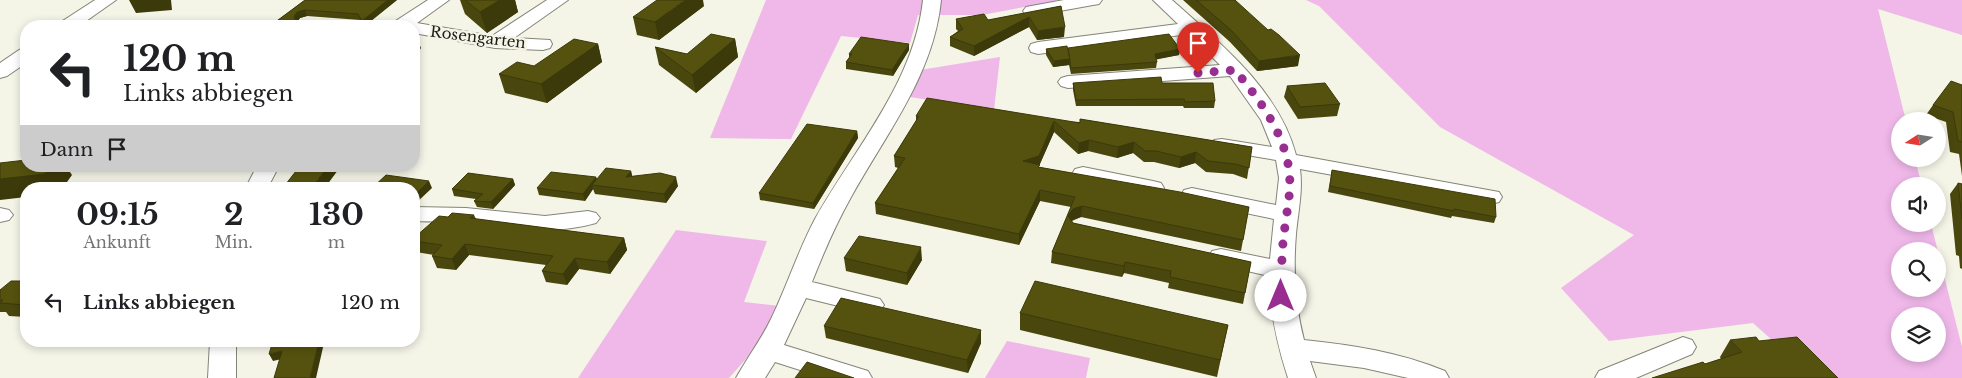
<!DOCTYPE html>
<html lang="de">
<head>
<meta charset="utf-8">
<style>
	body { margin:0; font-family:"Libre Baskerville",serif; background:#f6f6f6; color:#202124; height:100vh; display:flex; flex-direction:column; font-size:19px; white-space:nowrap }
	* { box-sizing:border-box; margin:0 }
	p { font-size:16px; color:#757577 }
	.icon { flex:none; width:28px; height:28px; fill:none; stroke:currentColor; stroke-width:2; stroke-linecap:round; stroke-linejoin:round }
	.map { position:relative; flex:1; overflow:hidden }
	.drawer { position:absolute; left:20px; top:182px; width:400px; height:165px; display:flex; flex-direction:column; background:#fff; border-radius:20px; box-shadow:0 2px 8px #0003 }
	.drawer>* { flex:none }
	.hud { position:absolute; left:20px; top:20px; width:400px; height:152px; border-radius:20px; box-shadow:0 2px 8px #0003; background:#fff; color:#202124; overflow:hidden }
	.needle { width:32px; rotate:258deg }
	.buttons { position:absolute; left:1891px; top:112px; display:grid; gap:10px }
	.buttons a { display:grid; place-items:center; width:55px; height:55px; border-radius:50%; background:#fff; box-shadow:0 2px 8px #0003; font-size:25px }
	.pin { position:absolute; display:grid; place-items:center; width:42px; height:42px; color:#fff; margin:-51px -21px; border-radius:50% 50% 50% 0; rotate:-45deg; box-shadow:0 0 5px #0007 }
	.pin .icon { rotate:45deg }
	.me { position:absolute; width:55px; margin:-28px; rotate:0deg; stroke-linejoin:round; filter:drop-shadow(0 0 4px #0008) }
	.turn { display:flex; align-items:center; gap:18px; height:105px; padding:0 20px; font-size:22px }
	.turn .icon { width:65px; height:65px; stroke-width:2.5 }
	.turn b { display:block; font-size:35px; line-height:42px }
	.then { display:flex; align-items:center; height:48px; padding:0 20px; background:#0003; gap:10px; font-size:19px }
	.eta { display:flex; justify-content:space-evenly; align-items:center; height:85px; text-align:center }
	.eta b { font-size:30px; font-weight:700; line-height:35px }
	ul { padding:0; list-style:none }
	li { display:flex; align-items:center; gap:15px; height:70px; padding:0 20px }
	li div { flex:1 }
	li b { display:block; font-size:19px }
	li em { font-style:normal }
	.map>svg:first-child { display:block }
	.green { fill:#efb8e9; fill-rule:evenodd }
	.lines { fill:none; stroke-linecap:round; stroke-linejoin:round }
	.minor-casing { stroke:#848478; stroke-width:2 }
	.minor { fill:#fff; fill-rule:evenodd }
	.wall { fill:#49470d }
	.shaded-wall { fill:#3c390a }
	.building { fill:#55520f; stroke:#3c390a }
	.route { stroke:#972e90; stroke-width:9; stroke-dasharray:0 16.2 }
	.labels { text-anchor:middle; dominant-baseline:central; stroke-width:5; stroke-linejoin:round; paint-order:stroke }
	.street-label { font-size:15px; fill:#1c1c18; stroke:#f4f4e7 }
</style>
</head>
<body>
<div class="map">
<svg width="1962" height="378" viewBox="0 0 1962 378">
	<rect width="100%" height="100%" fill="#f4f4e7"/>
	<path class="green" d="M766,0H1056V1L982,15H918L910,43L841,36L791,139L710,138Z
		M1306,0H1962V35L1878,9L1906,121H1900V159H1915L1922,186H1900V224H1931L1962,347V378H1814L1753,323L1609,341L1561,288L1634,235L1440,127L1319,6ZM1900,251H1938V289H1900ZM1900,316H1938V354H1900Z
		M1000,57L994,110L910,97L920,70Z
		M676,230L767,241L744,302L780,306L753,351L729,378H578Z
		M1007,341L1090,358L1086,378H985Z"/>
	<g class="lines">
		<defs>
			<path id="minor" d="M95,0H116L79,26H58L61,22Z
				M428,0H449L417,23L492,36L547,0H568L514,38L550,40L552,44L550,48L543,50L495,48L414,33V26H391L394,22Z
				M923,0H941C934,75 885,135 850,199C835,226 823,254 812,282L880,299L884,305L880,311L871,314L806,298L784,345L868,371L872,378H825L775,362L765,378H736C747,358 761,340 771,319C787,286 798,251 815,219C855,148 914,83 923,0Z
				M1064,0H1102L1099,4L1093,5L1032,16L1026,15L1023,11L1026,7Z
				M1153,0H1172C1220,43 1279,90 1296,155L1499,192L1502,197L1499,202L1491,204L1300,169C1303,191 1298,212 1296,234C1293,270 1295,305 1304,340C1352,345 1399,352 1445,371L1449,378H1408L1364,368L1310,361L1316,378H1288C1277,344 1270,313 1269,276L1212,263L1209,257L1212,251L1221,249L1270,259L1274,219L1192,202L1184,200L1181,195L1184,190L1192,188L1276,205L1279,178L1276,160L1222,151L1214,150L1211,145L1214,140L1222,139L1272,147L1261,120L1230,76L1068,88L1061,86L1058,82L1061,78L1068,76L1220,65L1189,34L1038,54L1031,52L1029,48L1031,44L1038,42L1178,24Z
				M26,48V63L7,76L0,78V63L19,50Z
				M257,166H279L267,189H245Z
				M1083,167L1153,181L1161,183L1164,188L1161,193L1153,195L1075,179L1072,174L1075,169Z
				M414,207L466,208L545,216L588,211L596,213L600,218L596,223C550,236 515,227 469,223C451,221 432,222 414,221Z
				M0,208L9,210L13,215L9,220L0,222Z
				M1683,337L1692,340L1696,347L1692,354L1636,378H1595L1599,371Z
				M210,341H236V378H208Z"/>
		</defs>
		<use href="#minor" class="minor-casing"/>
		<use href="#minor" class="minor"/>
	</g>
	<path class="wall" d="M305,0H397L365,26L360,20L307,16L300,18L297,22L270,26Z
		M460,0H515L518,12L487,33L465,14Z
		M1183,0H1235L1298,66L1257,71L1230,42Z
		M704,6L659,40L637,35L633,17Z
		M1061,6L1064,37L1037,40L1029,27L974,56L950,46V37L958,31L956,29V19L988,20Z
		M735,39L738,57L696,93L659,65L655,47L687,54Z
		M598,44L602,62L547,103L505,93L499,74L534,66Z
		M1046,49L1068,50L1180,49L1179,55L1156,59L1157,62L1156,68L1071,74L1069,65L1053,67L1046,55Z
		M909,50L893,76L846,69V62L849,58V54Z
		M1073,83H1162L1215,101L1214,108H1184L1183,106H1076L1073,90Z
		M1962,85V176L1959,154L1950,152L1946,122L1926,115L1933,105Z
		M1287,86L1340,104L1337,116L1298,119L1284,97Z
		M916,116L1080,122V119L1252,147L1247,179L1233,174L1206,172L1195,163L1179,168L1154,162H1144L1133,153L1117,158L1088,151L1078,154L1054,132L1039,166V167L1249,207L1241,251L1081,217L1072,221L1073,223L1251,262L1243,304L1168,288L1169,283L1124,273L1122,277L1051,263L1052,252L1071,207L1040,201L1019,245L876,214L875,203L898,168L895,167L894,156L916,121Z
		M857,131L858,138L814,209L760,200L759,193Z
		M167,166H223L218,171L168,168Z
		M1332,170L1496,217L1494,223L1452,216L1451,218L1328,192Z
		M631,171L632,176L678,186L666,203L595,194L593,189L585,201L539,195L537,188L596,177L597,179Z
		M513,179L515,185L493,209L477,207L474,201L476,199L454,196L452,189Z
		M1958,183L1962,184V269L1960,268L1959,256L1956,255L1950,194Z
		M474,215L476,219L624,238L627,250L610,274L579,269L567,285L546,282L542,271L546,265L469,255L456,270L437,268L432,256L434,255L416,252L414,248V238L448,217Z
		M844,258L922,260L907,285L846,271Z
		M26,281V317L9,316L6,312H0V290Z
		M1020,313L1228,325L1217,377L1020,330Z
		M824,326L981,343L968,373L826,338Z
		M1730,340L1759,341L1838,378L1705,364L1721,359L1720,357Z"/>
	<path class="shaded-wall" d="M129,0H171L172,10L136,13Z
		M388,0H397L364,26L362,21Z
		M500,0H515L518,12L487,33L480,12Z
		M685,0H703L704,6L659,40L655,22Z
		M305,10L307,16L300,18L296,23L294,17L297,12Z
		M1029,17V27L974,56V46Z
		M361,22L363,26H356Z
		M1065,27L1064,37L1037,40L1038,31Z
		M417,39L421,48L414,59V44Z
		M735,39L738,57L696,93L692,75Z
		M598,44L602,62L547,103L541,84Z
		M909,44V50L893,76L892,70Z
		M1180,49L1179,55L1154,60L1155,54Z
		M1300,55L1298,66L1257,71L1259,61Z
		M1070,59L1069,65L1053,67L1054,61Z
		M1054,121V132L1039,166V176L1023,161Z
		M857,131L858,138L814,209L813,203Z
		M1089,140L1088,151L1078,154L1079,143Z
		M1134,142L1133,153L1117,158L1118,147Z
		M1196,152L1195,163L1179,168L1181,157Z
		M51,166H66L72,175L62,189H26V197L0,200V179Z
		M216,166H223L218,171Z
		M328,166H341L324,189H311Z
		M631,171L633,180L626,177Z
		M596,177L598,184L592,185L593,189L585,201L583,194Z
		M676,177L678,186L666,203L664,194Z
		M513,179L515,185L493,209L491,202Z
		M429,181L432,188L415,204L414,202V196Z
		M1040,190V201L1019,245V234Z
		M1082,206L1081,217L1072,220L1067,227L1068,216L1073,209Z
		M624,238L627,250L610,274L607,262Z
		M465,244L469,255L456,270L452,259Z
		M921,247L922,260L907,285V273Z
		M575,258L579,269L567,285L563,274Z
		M1125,262L1124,273L1122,277L1124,266Z
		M981,330V343L968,373L967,360Z
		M319,341H323L324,343L316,378H310Z
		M282,351L286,358L273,361L269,354Z"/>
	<path class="building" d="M305,0H388L362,21L358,14L305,10L297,12L294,17L297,22H361L356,26H270Z
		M465,0H500L480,12Z
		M657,0H685L655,22L633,17Z
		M1196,0H1235L1268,30L1271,29L1279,35L1300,55L1259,61L1232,31Z
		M1061,6L1065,27L1038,31L1029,17L974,46L950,37L963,29L956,19L984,14L988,20Z
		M711,34L735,39L692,75L655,47L687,54Z
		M1169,34L1180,49L1155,54L1157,62L1071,68L1068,48Z
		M861,37L909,44L892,70L846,62L852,54H849Z
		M414,39H417L414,44Z
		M574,39L598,44L541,84L499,74L517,62L534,66Z
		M1067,46L1070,59L1054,61L1046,49Z
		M1161,77L1162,83H1213L1215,101L1185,102L1184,99L1076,100L1073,83Z
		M1951,81L1962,85V142L1958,141L1953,112L1933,105Z
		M1325,83L1340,104L1300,107L1287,86Z
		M927,98L1080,123V119L1252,147L1249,168L1235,164L1208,161L1196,152L1181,157L1156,151H1145L1134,142L1118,147L1089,140L1079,143L1054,121L1039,156L1023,161L1040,165L1038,167L1180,192L1249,207L1243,240L1082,206L1073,209L1068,216L1073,223L1251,262L1245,293L1170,277L1171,271L1125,262L1124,266L1052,252L1075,197L1040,190L1019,234L875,203L905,158L894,156L919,116H916Z
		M807,124L857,131L813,203L759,193Z
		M26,160V166H51L45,174L0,179V163Z
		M300,166H328L311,189H282Z
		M606,168L631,171L626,177L660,173L676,177L664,194L592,185Z
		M1332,170L1495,199L1496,217L1454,209V211L1330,186Z
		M551,172L596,177L583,194L537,188Z
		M468,173L513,179L491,202L474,201L483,194L452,189Z
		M386,175L429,181L414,196V189H371Z
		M1958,183L1962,184V219Z
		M452,213L474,215L470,218L624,238L607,262L575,258L563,274L542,271L553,256L465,244L452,259L432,256L442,245L414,241V238L439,216L448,217Z
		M859,236L921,247L907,273L844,258Z
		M11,281H26V305L0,303L3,300H0V290Z
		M1035,281L1228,325L1220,360L1020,313Z
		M841,298L981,330L967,360L824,326Z
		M1756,337L1759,341L1797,337L1838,378H1652L1703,362L1705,364L1742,352L1730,340Z
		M273,341H319L310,378H274L282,351L269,354Z
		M807,362L854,378H795Z"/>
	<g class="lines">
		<path class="route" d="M1198,73L1235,70C1259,99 1284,132 1289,170C1292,192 1286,213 1284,235C1281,255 1282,275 1281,296"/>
	</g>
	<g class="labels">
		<g class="street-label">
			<text transform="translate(478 37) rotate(7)">Rosengarten</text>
		</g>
	</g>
</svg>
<div class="buttons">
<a><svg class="needle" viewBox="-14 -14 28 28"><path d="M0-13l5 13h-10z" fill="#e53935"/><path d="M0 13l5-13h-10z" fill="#757577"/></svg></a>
<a><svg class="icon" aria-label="sound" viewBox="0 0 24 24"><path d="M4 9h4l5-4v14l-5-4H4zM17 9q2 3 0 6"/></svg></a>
<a><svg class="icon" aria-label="search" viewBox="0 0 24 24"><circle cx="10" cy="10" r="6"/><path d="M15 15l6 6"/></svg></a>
<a><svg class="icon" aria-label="layers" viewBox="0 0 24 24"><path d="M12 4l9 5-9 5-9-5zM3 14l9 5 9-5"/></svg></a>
</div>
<div class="pin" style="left:1198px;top:73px;background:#d93025"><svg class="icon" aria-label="arrive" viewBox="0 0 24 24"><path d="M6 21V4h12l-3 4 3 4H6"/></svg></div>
<svg class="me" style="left:1281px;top:296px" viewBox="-20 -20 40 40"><circle r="19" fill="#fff"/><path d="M0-13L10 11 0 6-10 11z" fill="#972e90"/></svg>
<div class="hud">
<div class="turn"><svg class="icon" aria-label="left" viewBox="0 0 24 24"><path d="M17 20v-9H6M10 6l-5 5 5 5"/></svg><div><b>120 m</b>Links abbiegen</div></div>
<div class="then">Dann<svg class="icon" aria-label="arrive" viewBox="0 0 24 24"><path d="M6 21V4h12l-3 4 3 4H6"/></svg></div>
</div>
<section class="drawer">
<div class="eta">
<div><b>09:15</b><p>Ankunft</p></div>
<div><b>2</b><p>Min.</p></div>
<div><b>130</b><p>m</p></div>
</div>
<ul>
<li><svg class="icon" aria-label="left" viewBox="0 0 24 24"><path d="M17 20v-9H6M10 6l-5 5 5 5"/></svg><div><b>Links abbiegen</b></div><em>120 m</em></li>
</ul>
</section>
</div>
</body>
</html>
